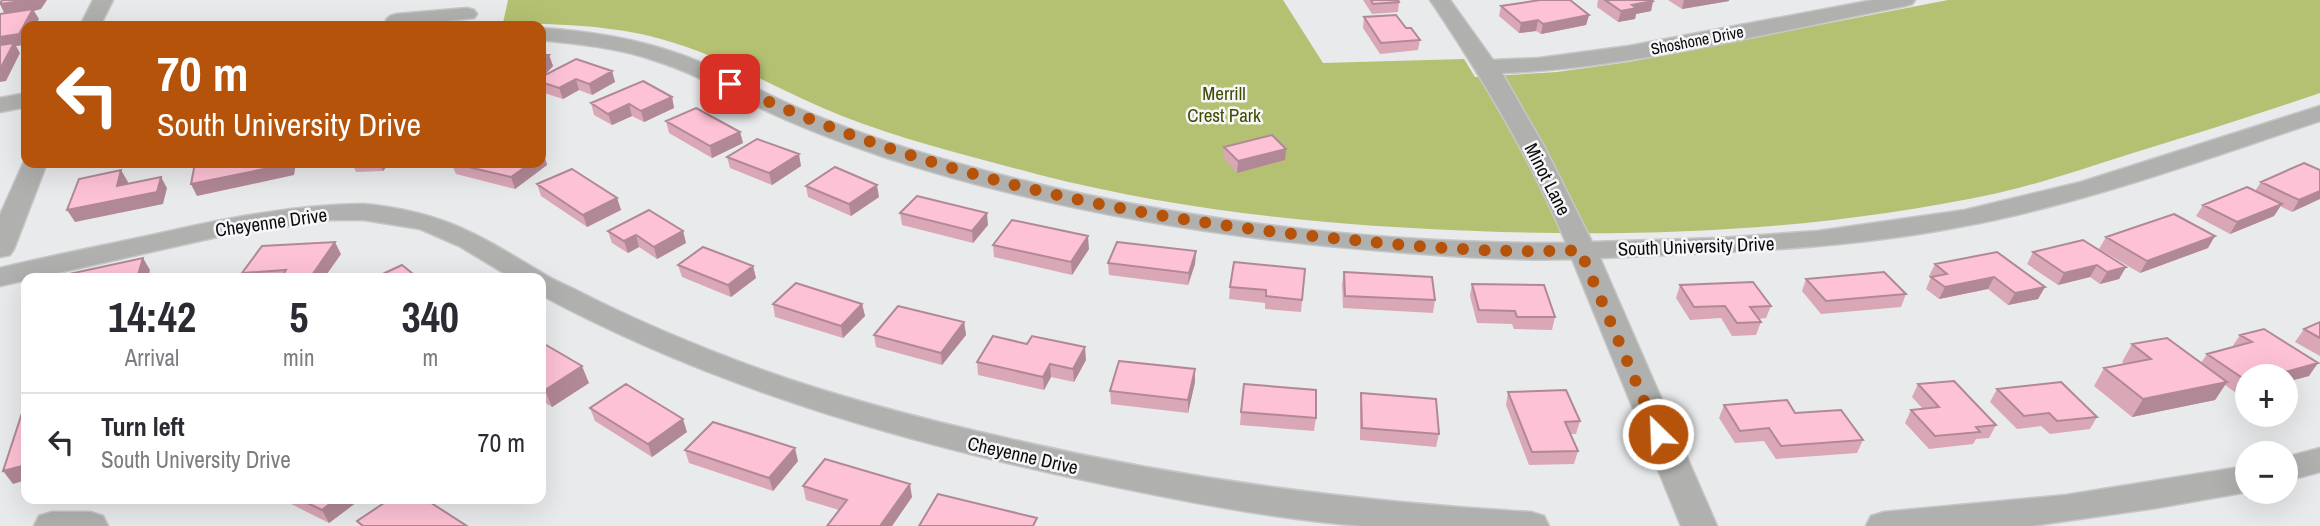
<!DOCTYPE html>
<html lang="en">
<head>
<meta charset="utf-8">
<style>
	body { margin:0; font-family:"Archivo Narrow",sans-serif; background:#f7f7f7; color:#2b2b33; height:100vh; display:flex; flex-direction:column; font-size:26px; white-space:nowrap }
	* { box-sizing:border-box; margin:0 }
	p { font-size:23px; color:#7c7c81 }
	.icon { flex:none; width:38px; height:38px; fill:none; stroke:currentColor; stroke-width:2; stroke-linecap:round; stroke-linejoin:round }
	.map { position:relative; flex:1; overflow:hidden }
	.drawer { position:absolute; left:21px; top:273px; width:525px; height:231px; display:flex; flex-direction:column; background:#fff; border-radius:14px; box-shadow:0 7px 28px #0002 }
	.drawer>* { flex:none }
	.banner { position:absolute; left:21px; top:21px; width:525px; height:147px; border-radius:14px; box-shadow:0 7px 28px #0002; background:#b45309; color:#fff; overflow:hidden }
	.buttons { position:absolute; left:2235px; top:364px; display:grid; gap:14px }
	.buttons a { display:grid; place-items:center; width:63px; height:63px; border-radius:50%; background:#fff; box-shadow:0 7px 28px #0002; font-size:35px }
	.pin { position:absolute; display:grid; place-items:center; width:60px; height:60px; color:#fff; margin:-30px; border-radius:14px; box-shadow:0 4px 10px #0006 }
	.me { position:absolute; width:77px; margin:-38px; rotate:336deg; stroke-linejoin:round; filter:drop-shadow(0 0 5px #0008) }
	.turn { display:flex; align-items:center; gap:24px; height:147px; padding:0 21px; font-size:32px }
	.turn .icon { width:91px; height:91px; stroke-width:2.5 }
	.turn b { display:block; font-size:49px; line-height:60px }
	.eta { display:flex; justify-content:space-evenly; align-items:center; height:119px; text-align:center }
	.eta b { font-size:42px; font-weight:700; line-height:49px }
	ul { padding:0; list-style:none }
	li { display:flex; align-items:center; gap:21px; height:98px; padding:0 21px; border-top:2px solid #e1e1e2 }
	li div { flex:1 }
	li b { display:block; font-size:26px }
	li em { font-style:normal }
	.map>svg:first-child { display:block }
	.green { fill:#b4c172 }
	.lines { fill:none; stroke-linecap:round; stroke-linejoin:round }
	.minor-casing { stroke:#c5c6c7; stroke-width:3 }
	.minor { fill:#b0b0af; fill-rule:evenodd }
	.wall { fill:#daa7b7 }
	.shaded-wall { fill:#b18895 }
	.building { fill:#fdc2d5; stroke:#b18895; stroke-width:2 }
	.route { stroke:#b45309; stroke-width:12; stroke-dasharray:0 21.6 }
	.labels { text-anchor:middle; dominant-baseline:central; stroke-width:5; stroke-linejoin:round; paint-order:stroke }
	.far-street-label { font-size:16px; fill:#0b0b0c; stroke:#f7f7f9 }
	.park-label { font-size:19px; fill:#424b01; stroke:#f7f7f9 }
	.street-label { font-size:19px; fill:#0b0b0c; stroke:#f7f7f9 }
</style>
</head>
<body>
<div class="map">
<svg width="2320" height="526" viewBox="0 0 2320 526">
	<rect width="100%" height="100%" fill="#e9eaeb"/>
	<path class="green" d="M508,0H1283L1323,63L1464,59L1475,77L1557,72L1629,62L1948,0H2320V93C2258,114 2195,134 2133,153C2088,167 2043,183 1998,193C1825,230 1652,238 1476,231C1330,226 1181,211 1040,175C973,157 906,141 842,116C781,92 724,56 661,39C610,25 556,24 503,23Z"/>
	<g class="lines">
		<defs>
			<path id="minor" d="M93,0H113L100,26H80Z
				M1430,0H1450L1493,60L1539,58L1629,46L1873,0H1915L1912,4L1905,6C1775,31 1634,68 1502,73L1544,146L1592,242L1720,238L1818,231L1965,210L2081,182L2320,106V121C2202,160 2086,203 1964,226C1843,250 1722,252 1600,258L1717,526H1681L1572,259C1510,261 1447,256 1385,251C1217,238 1048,210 887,158C848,145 810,131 773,114C734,96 697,74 656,61C619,48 580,44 541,40V28C587,31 633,38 676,53C715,66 750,86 787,103C826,121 866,135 906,148C1110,212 1351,245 1566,243C1530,157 1482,77 1430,0Z
				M467,8L474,10L477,14L474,18L398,26L390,24L386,20L390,16L397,14Z
				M26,93V107L0,112V98Z
				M26,157V163H47L14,249L10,255L0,257V215Z
				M364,204C444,212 477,234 544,274C553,280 566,285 576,290C636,321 699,347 762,370C843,399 926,420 1010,439C1182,479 1355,502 1531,512L1544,516L1549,526C1488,526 1425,526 1364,526C1272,519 1178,500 1088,481C899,441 712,387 541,295V278H512L459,246L420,229L364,220H330L226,235L0,286V268C50,256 101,246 152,235C222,219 291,205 364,204Z
				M2320,448V472L2286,481V457Z
				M2247,466V492L2156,508L2031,526H1866L1871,516L1884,512L2066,495Z
				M52,512H90L103,516L108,526H34L39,516Z"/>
		</defs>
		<use href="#minor" class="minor-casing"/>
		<use href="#minor" class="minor"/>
	</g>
	<path class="wall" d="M1363,0H1398L1399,2L1398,12L1372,14Z
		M1598,0H1652L1653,1L1651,11L1636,14L1635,19L1618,22L1597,7Z
		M1668,0H1729V1L1682,9Z
		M1501,6L1589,15L1586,25L1541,34L1536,31L1519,33L1499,16Z
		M1364,17L1406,28L1420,40L1418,50L1380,54L1363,28Z
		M541,55H549L553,66L544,75L612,71L615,82L592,95L579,90L563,99L541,92Z
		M672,97L674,108L644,122L632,116L612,125L594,115L591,103Z
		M666,121L740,132L743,143L712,158L669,133Z
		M1224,147L1285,160L1237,173L1224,158Z
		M544,154L547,165L515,189L456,174L451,163Z
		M727,157L801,166L772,185L730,168Z
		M352,163H390L383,171L356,172Z
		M2320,170L2292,212L2280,206L2274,216L2230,234L2196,216L2203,205L2255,191L2261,182Z
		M537,184L617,198L621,210L587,227L541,196Z
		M806,186L879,197L851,216L808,197Z
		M900,213L988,225L973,243L902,225Z
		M608,231H683L686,243L657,259L639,247L628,253L612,243Z
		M2106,237L2208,248L2140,273L2099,249Z
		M993,245L1089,249L1072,275L994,257Z
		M1196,251L1195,264L1188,285L1109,275L1108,263Z
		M2033,252L2126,267L2119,279L2100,284L2090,277L2058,285L2027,264Z
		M341,254L324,278H245L242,273Z
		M1935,264L2045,287L2038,299L2008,305L1988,289L1939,299L1926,289L1931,277L1929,276Z
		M678,265L753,266L756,278L731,297L682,277Z
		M1305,269L1301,312L1265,309V303L1229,299L1230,287Z
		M1344,272L1435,300L1433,313L1343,308L1342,284Z
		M1806,279L1906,294L1901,307L1821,314L1802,291Z
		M1472,284L1555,317L1552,330L1514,329L1512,324L1477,323L1470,296Z
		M1680,285L1771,306L1766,318L1759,319L1761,322L1756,335L1732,336L1721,318L1690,320L1676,298Z
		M773,304H862L865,316L843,338L775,317Z
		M964,322L966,335L942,365L876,347L874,335Z
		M2320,322V356L2295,342L2304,329Z
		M2240,335L2309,376L2286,382V376H2247V393L2239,395L2225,385L2215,400L2132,417L2094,386L2104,368L2124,364L2122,362L2132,344L2201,363L2207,354L2232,347Z
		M541,342L589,383L552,407L541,400Z
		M1086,360L1074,382L1051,377L1044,390L978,375L977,362Z
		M1195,382L1188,413L1111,404L1110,391Z
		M1918,384L1996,425L1989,438L1976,439L1973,444L1929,449L1905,423L1911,410L1923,409L1912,397Z
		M1997,389L2097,417L2090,429L2050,434L2041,426L2017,429L1990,402Z
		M1508,392L1580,421L1576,434H1570L1578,451L1574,464L1529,465L1506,405Z
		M1361,393L1439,434L1436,447L1360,440V406Z
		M1724,405L1795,413L1863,440L1857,453L1776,459L1764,441L1735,443L1719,418Z
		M590,408L687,432L652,457L595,421Z
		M1241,412L1316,418L1314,431L1240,425Z
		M685,450L798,461L773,491L689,463Z
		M803,486L912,497L892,526H827L839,510L806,500Z
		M281,499H361L329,523Z"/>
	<path class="shaded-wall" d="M29,0H47L41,9L34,11L39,19L35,26H26V43L25,45L16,46L20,53L6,81L0,82V37L5,15L0,4Z
		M1684,0H1729V1L1682,9Z
		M1653,1L1651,11L1636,14L1635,19L1618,22L1621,11L1632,5Z
		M1589,15L1586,25L1541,34L1543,24Z
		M1538,20L1536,31L1519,33L1521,23Z
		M549,55L553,66L541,79V64Z
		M612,71L615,82L592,95L589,84Z
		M576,79L579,90L563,99L559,88Z
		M672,97L674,108L644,122L641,111Z
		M629,104L632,116L612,125L608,114Z
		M740,132L743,143L712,158L710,146Z
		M1286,149L1285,160L1237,173L1238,161Z
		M544,154L547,165L515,189L511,177L531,163H541V156Z
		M799,154L801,166L772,185L769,173Z
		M289,163H296L294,175L197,196L191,184Z
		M379,163H390L383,171Z
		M121,170L128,182L124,197L117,186Z
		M161,177L167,188L163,204L75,222L67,210Z
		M877,185L879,197L851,216L849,204Z
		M2320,191V199L2292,212L2299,200Z
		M617,198L621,210L587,227L583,215Z
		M2282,204L2274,216L2230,234L2237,222Z
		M987,213L988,225L973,243L972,231Z
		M683,231L686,243L657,259L654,247Z
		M636,235L639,247L628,253L624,241Z
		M1088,236L1089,249L1072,275L1071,262Z
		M2215,236L2208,248L2140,273L2147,261Z
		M335,242L341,254L324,278H310Z
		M1196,251L1195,264L1188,285L1189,273Z
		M143,258L150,270L148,278H137Z
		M2097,265L2090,277L2058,285L2064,273Z
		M753,266L756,278L731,297L728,285Z
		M2126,267L2119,279L2100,284L2107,272Z
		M412,273L414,278H405L404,277Z
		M1994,277L1988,289L1939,299L1945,287Z
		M2045,287L2038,299L2008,305L2015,293Z
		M862,304L865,316L843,338L841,326Z
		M964,322L966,335L942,365L941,353Z
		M1085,347L1086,360L1074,382L1073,369Z
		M2318,363L2309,376L2286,382V376H2270Z
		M1050,364L1051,377L1044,390L1043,377Z
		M582,366L589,383L552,407L545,390Z
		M1195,369V382L1188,413V400Z
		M2227,382L2215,400L2132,417L2143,399Z
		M2247,384V393L2239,395Z
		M683,419L687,432L652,457L648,444Z
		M795,448L798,461L773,491L769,478Z
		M26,465V480L13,484L3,471Z
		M910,484L912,497L892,526H880Z
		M336,499H361L329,523L322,510Z"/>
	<path class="building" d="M2,0H29L0,4Z
		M1371,0H1398L1399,2L1373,4Z
		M1540,0H1570L1589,15L1543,24L1538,20L1521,23L1501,6Z
		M1605,0H1652L1653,1L1632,5L1637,8L1621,11Z
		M33,9L19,34L0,37V14Z
		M1396,15L1406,28H1411L1420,40L1381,43L1364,17Z
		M14,43L0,69V45Z
		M541,55H549L541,64Z
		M576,59L612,71L589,84L576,79L559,88L541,82V77Z
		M643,81L672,97L641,111L629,104L608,114L591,103Z
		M696,108L740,132L710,146L666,121Z
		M1272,135L1286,149L1238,161L1224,147Z
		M757,139L799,154L769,173L727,157Z
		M195,163H289V164L191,184Z
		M451,163H531L511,177Z
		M2304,163L2320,170V191L2299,200L2261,182Z
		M835,167L877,185L849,204L806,186Z
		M572,169L617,198L583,215L537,184Z
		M121,170L117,186L161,177L157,192L67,210L79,179Z
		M2247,187L2282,204L2237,222L2203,205Z
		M917,196L987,213L972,231L900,213Z
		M649,210L683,231L654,247L636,235L624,241L608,231Z
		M2174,214L2215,236L2147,261L2106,237Z
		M1012,220L1088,236L1071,262L993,245Z
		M2083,240L2126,267L2107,272L2097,265L2064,273L2033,252Z
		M335,242L310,278H281L286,270L242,273L262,246Z
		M1117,242L1196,251L1189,273L1108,263Z
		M703,247L753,266L728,285L678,265Z
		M1997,252L2045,287L2015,293L1994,277L1945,287L1931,277L1947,274L1935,264Z
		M143,258L137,278H63L64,275Z
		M1234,262L1305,269L1302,300L1266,296V290L1230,287Z
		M402,265L412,273L404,277L406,278H374Z
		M1344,272L1432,277L1435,300L1345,296Z
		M1884,272L1906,294L1826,301L1806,279Z
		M1753,282L1771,306L1750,307L1761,322L1737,323L1725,306L1694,307L1680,285Z
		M796,283L862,304L841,326L773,304Z
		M1472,284L1544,285L1555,317H1517L1515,311L1479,310Z
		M898,306L964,322L941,353L874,335Z
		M2320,322V338L2304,329Z
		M2264,329L2318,363L2270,376H2247V381L2207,354L2252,342L2240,335Z
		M993,336L1027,344L1032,336L1085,347L1073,369L1050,364L1043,377L977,362Z
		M2167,338L2227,382L2143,399L2104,368L2151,359L2132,344Z
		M541,342L582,366L545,390L541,387Z
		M1119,361L1195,369L1188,400L1110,391Z
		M1954,381L1996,425L1976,427L1980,432L1935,436L1911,410L1939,407L1918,384Z
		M2061,382L2097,417L2057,421L2049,413L2024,416L1997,389Z
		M626,384L683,419L648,444L590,408Z
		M1244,384L1316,390V418L1241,412Z
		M1566,390L1580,421L1565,422L1578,451L1532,452L1508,392Z
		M1361,393L1436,399L1439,434L1362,428Z
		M1787,400L1795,413L1841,410L1863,440L1781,446L1769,428L1740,431L1724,405Z
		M23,410H26V465L3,471Z
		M713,422L795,448L769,478L685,450Z
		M825,459L910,484L880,526H827L847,500L803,486Z
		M938,494L1037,518L1033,526H919Z
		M299,499H336L322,510Z
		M390,499H425L467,526H363L357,521Z"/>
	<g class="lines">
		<path class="route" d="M730,84C923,176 1131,219 1342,239C1420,247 1502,254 1580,250L1658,434"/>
	</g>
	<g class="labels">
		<g class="far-street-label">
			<text transform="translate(1697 40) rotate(-11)">Shoshone Drive</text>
		</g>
		<g class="park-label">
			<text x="1224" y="93">Merrill<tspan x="1224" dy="22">Crest Park</tspan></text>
		</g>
		<g class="street-label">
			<text transform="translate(1548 179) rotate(63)">Minot Lane</text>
			<text transform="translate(271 222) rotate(-8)">Cheyenne Drive</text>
			<text transform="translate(1696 246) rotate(-2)">South University Drive</text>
			<text transform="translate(1023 455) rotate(13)">Cheyenne Drive</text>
		</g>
	</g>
</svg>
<div class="buttons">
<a>+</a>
<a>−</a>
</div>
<div class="pin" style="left:730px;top:84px;background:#d93025"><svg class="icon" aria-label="arrive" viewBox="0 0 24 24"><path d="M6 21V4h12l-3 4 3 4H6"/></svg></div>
<svg class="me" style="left:1658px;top:434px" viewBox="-20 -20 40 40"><circle r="17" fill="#b45309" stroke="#fff" stroke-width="3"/><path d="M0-11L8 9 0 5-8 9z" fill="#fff"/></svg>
<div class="banner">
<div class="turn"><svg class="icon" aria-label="left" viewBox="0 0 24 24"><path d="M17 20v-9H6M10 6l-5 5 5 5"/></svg><div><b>70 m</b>South University Drive</div></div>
</div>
<section class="drawer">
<div class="eta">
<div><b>14:42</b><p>Arrival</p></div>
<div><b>5</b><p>min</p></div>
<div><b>340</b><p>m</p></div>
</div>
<ul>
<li><svg class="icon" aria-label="left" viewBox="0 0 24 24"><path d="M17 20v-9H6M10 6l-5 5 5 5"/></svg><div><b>Turn left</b><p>South University Drive</p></div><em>70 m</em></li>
</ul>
</section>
</div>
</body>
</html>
